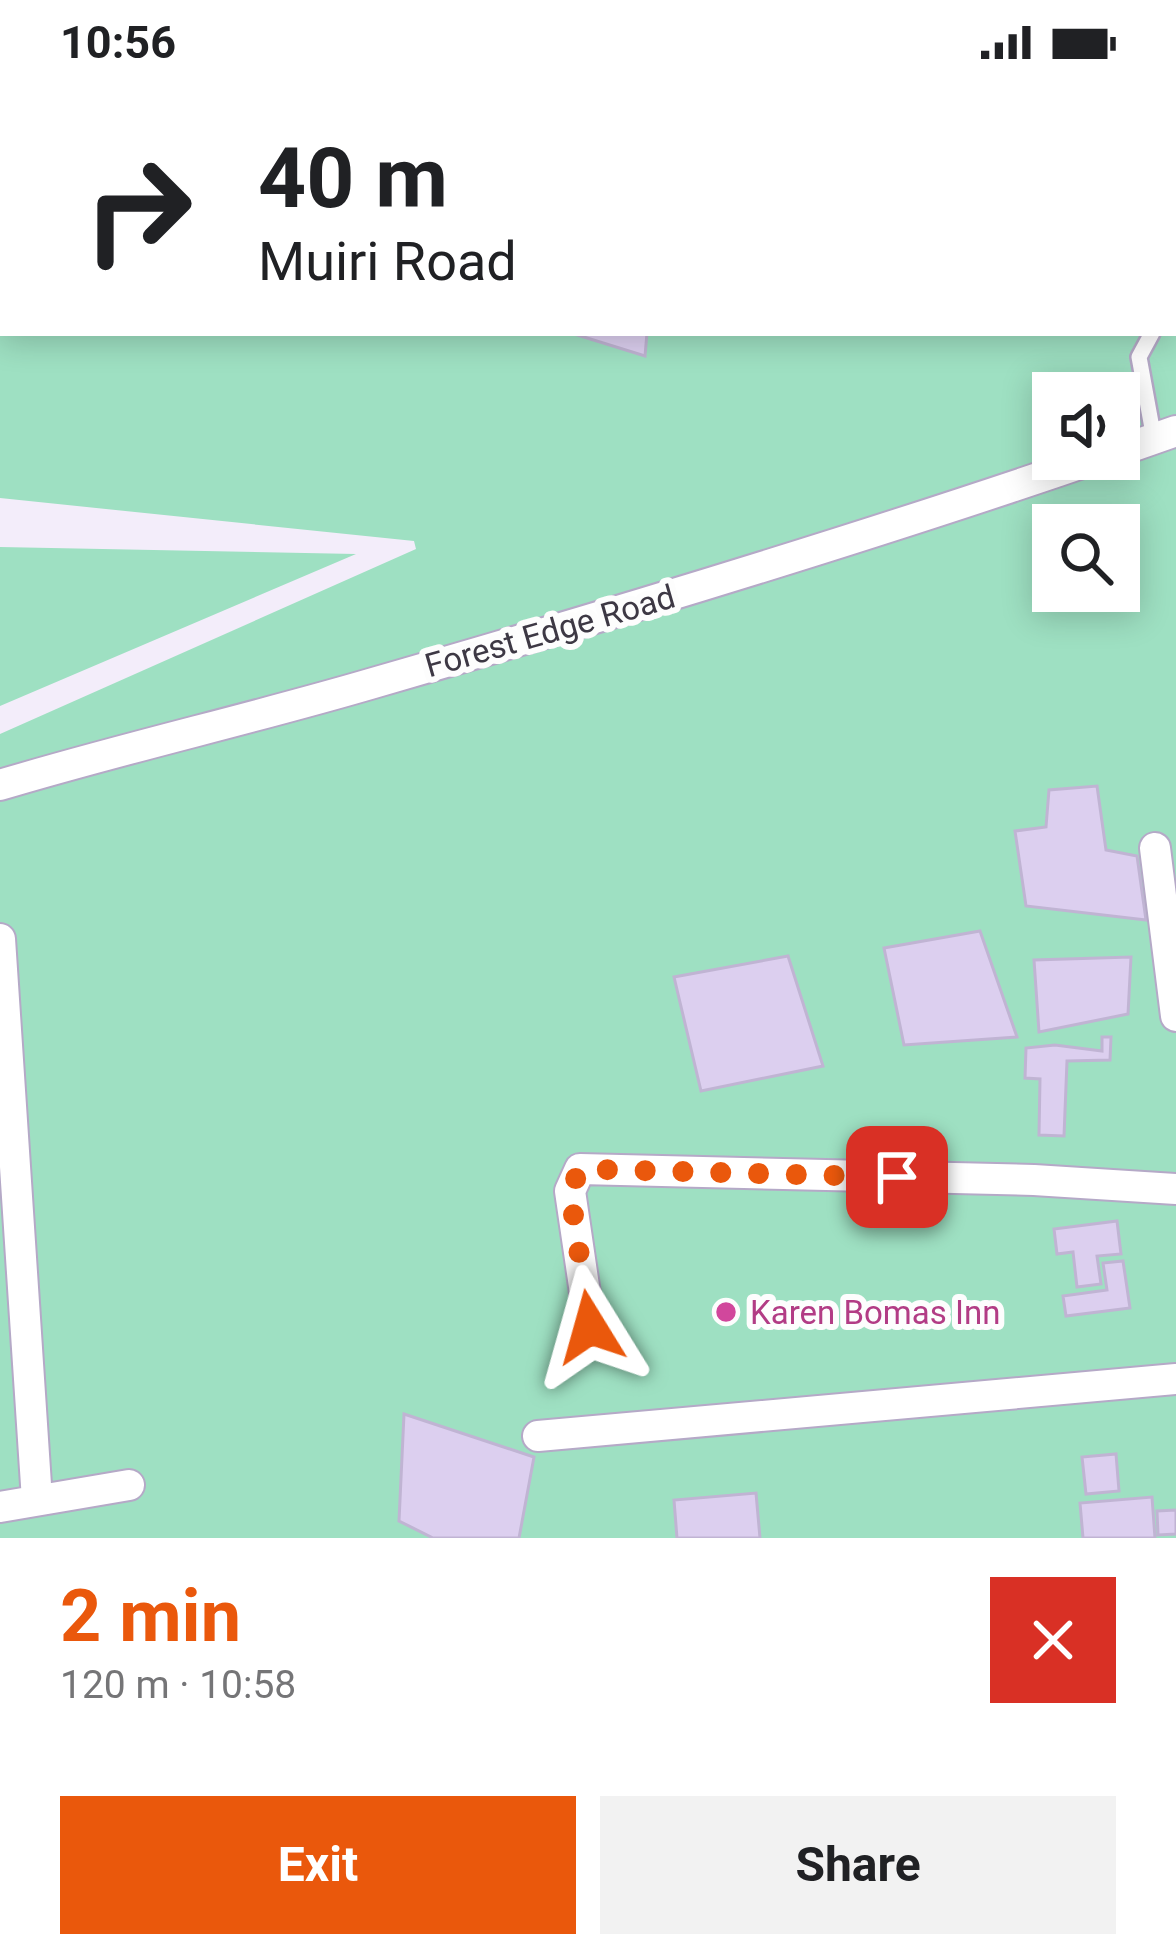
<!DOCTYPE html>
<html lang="en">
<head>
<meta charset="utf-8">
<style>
	body { margin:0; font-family:Roboto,sans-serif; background:#f2f2f2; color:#202124; height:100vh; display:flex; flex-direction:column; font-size:45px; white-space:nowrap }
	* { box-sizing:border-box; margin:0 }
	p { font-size:39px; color:#757577 }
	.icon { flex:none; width:66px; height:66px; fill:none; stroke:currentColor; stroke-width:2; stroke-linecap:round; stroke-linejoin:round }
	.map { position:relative; height:1454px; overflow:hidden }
	.panel { display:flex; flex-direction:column; background:#fff; flex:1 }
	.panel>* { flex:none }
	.banner { position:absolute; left:0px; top:0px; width:1176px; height:252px; box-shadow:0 6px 30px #0003; background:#fff; color:#202124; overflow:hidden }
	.buttons { position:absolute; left:1032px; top:288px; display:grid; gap:24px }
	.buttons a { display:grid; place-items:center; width:108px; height:108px; border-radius:0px; background:#fff; box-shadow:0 6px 30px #0003; font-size:60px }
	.pin { position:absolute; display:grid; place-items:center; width:102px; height:102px; color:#fff; margin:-51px; border-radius:24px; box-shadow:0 6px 18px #0006 }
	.me { position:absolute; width:132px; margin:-66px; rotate:352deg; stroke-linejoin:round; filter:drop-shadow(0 0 9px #0008) }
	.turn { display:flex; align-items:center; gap:42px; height:252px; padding:0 60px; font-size:54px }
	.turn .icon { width:156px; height:156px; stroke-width:2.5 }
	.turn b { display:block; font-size:84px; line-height:102px }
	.round { display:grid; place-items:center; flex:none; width:126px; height:126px; border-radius:0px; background:#f2f2f2 }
	.summary { display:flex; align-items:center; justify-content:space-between; height:204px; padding:0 60px }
	h1 { font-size:72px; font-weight:700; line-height:90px; color:#ea580c }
	.button { display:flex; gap:24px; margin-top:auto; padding:24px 60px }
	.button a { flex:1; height:138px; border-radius:0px; background:#ea580c; color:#fff; font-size:48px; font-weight:700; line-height:138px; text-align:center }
	.button a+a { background:#f2f2f2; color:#202124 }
	.status { display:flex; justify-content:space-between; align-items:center; height:84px; padding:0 60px; background:#fff; direction:ltr }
	.status svg { height:33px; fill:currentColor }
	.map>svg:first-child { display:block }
	.green { fill:#9ee0c2; fill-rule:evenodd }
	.building { fill:#dccfef; stroke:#c0b4d3; stroke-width:3 }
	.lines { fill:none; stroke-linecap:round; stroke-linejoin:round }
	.service-casing { stroke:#b5a9c7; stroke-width:20 }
	.minor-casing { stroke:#b5a9c7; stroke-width:34 }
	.service { stroke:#fff; stroke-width:15 }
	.minor { stroke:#fff; stroke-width:30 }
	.route { stroke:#ea580c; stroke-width:21; stroke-dasharray:0 37.8 }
	.hotel-dot { fill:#d1479c; stroke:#fdfdfd; stroke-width:4.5 }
	.labels { text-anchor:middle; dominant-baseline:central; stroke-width:12; stroke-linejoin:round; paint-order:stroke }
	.street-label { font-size:33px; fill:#3d3844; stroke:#fdfdfd }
	.hotel-label { font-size:33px; fill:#b23c85; stroke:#fdfdfd; text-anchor:start }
</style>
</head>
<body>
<div class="status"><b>10:56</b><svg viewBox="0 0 49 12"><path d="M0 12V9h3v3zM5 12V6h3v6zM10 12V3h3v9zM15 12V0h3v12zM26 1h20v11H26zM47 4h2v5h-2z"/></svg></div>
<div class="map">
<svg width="1176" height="1454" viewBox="0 0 1176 1454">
	<rect width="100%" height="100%" fill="#f3edfa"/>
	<path class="green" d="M0,0H1176V1454H0V650L416,465L414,457L0,414ZM3,3H1173V249H3ZM1053,309H1119V375H1053ZM1053,441H1119V507H1053Z
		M0,463L356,470L0,622Z"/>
	<path class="building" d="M1111,0H1176L1173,101V3Z
		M571,249H647L645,272Z
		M1097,702L1106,766L1137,772L1146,836L1026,822L1015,747L1046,743L1049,706Z
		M980,847L1017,953L904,961L884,864Z
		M788,872L823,982L701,1007L674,893Z
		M1131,873L1128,930L1039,948L1034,876Z
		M1102,953H1111L1110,976L1067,977L1064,1052L1039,1051L1040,995L1025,994L1026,964L1055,961L1102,967Z
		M1117,1137L1121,1170L1097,1172L1101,1200L1077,1203L1073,1168L1057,1170L1054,1145Z
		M1123,1177L1130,1224L1066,1232L1063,1212L1107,1206L1103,1179Z
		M404,1330L534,1373L519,1454H433L399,1437Z
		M1116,1370L1119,1407L1086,1410L1082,1373Z
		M756,1409L760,1454H677L674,1416Z
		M1152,1413L1155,1454H1083L1080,1419Z
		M1176,1426V1450L1158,1451L1157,1427Z"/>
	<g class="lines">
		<defs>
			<path id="service" d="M1173,234L1176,233
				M1152,249L1139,273L1154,355"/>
			<path id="minor" d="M1119,367L1176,347
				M0,701C123,664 247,636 370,600C613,530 855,457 1094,375
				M1155,764L1176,932
				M0,855L37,1416
				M590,1243L570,1107L580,1085L1034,1096L1176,1105
				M538,1352L1176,1295
				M0,1423L129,1401"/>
		</defs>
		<use href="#service" class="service-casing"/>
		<use href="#minor" class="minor-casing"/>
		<use href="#service" class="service"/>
		<use href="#minor" class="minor"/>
	</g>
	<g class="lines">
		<path class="route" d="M590,1243L570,1107L580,1085L897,1093"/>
	</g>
	<circle class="hotel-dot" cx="726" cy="1228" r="12"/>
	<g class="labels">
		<g class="street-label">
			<text transform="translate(550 547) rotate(-16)">Forest Edge Road</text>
		</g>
		<g class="hotel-label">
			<text x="750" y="1228">Karen Bomas Inn</text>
		</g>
	</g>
</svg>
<div class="buttons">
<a><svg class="icon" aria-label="sound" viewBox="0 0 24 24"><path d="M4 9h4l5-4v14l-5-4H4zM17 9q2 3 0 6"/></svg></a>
<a><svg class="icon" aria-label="search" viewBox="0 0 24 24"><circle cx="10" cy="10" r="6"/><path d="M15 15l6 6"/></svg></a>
</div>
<div class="pin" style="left:897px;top:1093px;background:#d93025"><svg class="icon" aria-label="arrive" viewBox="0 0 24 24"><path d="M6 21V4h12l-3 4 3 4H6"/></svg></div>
<svg class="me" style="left:590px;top:1243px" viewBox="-20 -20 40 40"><path d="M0-17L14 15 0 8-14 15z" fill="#ea580c" stroke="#fff" stroke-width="4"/></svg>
<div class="banner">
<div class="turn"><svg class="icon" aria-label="right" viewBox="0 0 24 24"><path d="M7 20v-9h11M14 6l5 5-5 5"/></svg><div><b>40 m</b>Muiri Road</div></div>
</div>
</div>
<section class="panel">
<div class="summary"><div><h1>2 min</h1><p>120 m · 10:58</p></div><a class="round" style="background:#d93025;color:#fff"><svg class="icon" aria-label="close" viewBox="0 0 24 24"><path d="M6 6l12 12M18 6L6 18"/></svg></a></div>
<div class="button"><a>Exit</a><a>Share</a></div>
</section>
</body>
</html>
